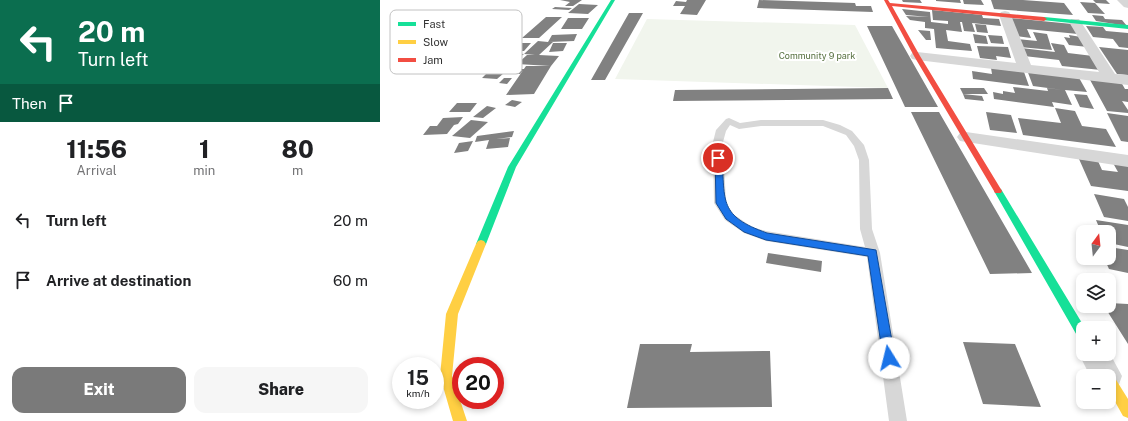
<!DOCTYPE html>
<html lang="en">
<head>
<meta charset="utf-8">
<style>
	body { margin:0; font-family:"Public Sans",sans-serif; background:#f6f6f6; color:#202124; height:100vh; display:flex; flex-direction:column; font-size:15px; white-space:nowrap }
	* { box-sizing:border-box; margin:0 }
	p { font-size:13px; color:#757577 }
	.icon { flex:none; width:22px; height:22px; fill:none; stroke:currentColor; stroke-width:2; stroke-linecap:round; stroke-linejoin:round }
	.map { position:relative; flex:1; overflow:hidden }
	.sheet { display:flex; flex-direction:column; background:#fff; width:380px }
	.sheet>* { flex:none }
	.guide { background:#0b6e4f; color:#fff; overflow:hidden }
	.needle { width:26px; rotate:15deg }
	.buttons { position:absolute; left:696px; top:225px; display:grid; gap:8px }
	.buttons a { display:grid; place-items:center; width:40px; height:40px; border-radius:8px; background:#fff; box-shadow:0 2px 6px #0003; font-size:20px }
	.speed { position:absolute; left:12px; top:357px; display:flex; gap:8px; font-size:20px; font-weight:700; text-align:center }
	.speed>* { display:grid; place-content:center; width:52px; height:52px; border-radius:50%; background:#fff; box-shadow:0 2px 6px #0003; line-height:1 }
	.speed small { font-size:10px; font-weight:400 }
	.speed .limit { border:6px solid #d22; background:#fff; color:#111 }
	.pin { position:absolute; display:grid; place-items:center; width:34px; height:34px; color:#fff; margin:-17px; border:2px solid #fff; border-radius:50%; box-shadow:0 1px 4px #0007 }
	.me { position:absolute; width:44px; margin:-22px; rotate:351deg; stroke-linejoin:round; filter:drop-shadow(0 0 3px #0008) }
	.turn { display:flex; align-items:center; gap:14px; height:84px; padding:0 12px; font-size:18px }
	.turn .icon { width:52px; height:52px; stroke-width:2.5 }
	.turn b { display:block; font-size:28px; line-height:34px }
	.then { display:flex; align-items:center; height:38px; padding:0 12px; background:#0003; gap:8px; font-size:15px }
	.eta { display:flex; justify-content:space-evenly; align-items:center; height:68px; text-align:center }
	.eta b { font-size:24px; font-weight:800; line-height:28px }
	.cta { display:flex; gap:8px; margin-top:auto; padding:8px 12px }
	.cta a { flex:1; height:46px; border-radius:12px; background:#7a7a7a; color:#fff; font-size:16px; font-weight:800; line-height:46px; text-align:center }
	.cta a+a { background:#f6f6f6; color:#202124 }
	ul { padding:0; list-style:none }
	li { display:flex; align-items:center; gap:12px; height:60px; padding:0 12px }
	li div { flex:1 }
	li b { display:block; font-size:15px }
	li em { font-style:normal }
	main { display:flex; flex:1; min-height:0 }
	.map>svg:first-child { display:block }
	.green { fill:#f1f5ed }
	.building { fill:#818181 }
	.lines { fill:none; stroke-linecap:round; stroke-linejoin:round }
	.lane { fill:#d7d7d7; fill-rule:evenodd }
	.street { fill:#d7d7d7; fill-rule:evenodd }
	.fast { fill:#16e098; fill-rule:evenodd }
	.slow { fill:#ffcf43; fill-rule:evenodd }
	.jam { fill:#f24e42; fill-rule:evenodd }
	.route { fill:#1a73e8; stroke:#114b97 }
	.labels { text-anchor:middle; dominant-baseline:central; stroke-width:4; stroke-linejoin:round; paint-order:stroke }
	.far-park-label { font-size:9px; fill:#56703f; stroke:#fff }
	.key { fill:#fff; stroke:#c2c2c2; stroke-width:1 }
	.key-label { font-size:11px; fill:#333 }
</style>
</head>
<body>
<main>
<section class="sheet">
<div class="guide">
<div class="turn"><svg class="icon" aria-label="left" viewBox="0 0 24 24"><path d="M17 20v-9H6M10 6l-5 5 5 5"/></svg><div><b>20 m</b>Turn left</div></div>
<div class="then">Then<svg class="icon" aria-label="arrive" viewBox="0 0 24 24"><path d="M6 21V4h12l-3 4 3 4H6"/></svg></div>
</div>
<div class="eta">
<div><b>11:56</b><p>Arrival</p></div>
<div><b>1</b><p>min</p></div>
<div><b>80</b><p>m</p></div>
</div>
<ul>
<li><svg class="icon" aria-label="left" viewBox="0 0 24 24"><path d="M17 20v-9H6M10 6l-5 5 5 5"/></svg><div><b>Turn left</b></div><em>20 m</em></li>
<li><svg class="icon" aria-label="arrive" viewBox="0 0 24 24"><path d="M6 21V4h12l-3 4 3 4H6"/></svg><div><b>Arrive at destination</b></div><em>60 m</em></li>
</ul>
<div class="cta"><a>Exit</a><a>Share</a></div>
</section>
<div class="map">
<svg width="748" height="421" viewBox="0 0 748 421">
	<rect width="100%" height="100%" fill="#fff"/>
	<path class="green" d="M267,19L475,25L508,88L235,79Z"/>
	<path class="building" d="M180,0H202L193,6H185L190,2Z
		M307,0H326L317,15L300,14L305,6H293L296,1L306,2Z
		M379,0L475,3L476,6H491L493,12L377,8Z
		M522,0H540L542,3L523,2Z
		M556,0H580L581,3L556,1Z
		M583,0H601L604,5L584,4Z
		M611,0H643L684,3L693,15L614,9Z
		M713,0H726L730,4L716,3Z
		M700,2L715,3L725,14L708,13Z
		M199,4L218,5L208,14L188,13Z
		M175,7L192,8L189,10L172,9Z
		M522,9L550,12L551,22L568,24V21L553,20L552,10L602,15L603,18L619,19L621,26L592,23L595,32L584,31L582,22H580L582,32L566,30L568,41L590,44L592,51L556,48L554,29L545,28V22L530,20L526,16L549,17L526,15Z
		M249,13H263L225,80H211Z
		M712,15L723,16L725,19L742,20L747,26L716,21Z
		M166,17H182L159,38H142Z
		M188,18H209L202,29H181Z
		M630,18L692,24L698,34L647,29L651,38L636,36Z
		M595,24L606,25L608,33L597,32Z
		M487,26H512L558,107H525Z
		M706,26L723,27L726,31L748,33V48L739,47L733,39L713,37Z
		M538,30L550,31L551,40H546Z
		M653,32L667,34L672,50L640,47L637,39L657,41Z
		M197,34L194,41L169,42H173L159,55L179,56L171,66L154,94L126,95L146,66H170L137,64L147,55H155L144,54L158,41L168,42L172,35Z
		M593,34L606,36L608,44L595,43Z
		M608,35L622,36L624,44L611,43Z
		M689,35L701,37L708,47L689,45L684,37L690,38Z
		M138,43H151L144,51H131Z
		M173,43H187L183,51L169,52Z
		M671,43L684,45L688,53L713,56L721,70L682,66L679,60L644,56L641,48L675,52Z
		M597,46L628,47L631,58L616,56L617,60L600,58Z
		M719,47L748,50V75L737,74Z
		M130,53L144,54L133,62L119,61Z
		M611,68L644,72L649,86L593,79L592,71L612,74Z
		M133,69H144L140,74H129Z
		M647,70L698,76L707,92L685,90L692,105L672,102L674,107L614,99L613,92L623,94V91L635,93L633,87L668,91L667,88L683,90L653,86Z
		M109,71L124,73L117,79L102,78Z
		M124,78H132L127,84L119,83Z
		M709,78L741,82L745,89H748V102L742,101L748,110V113L727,111Z
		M508,88L513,99L293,101L295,90Z
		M580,88H604L608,94H583Z
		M583,94L602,96L604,101L585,99Z
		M694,94L707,95L714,109L700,107Z
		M132,100L142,102L135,107L125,105Z
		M77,103H97L90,112H69Z
		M107,106L116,108L103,118L93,117Z
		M675,108L695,111L702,126L726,129L736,147L643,135L638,118L681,123Z
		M531,112H559L652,273L610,274Z
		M606,112L631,115L637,133L610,130Z
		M727,113L748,116V142L741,141Z
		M83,117L78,124L74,125L67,134L43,135L50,126H57L63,118Z
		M91,120L108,122L90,138L72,136Z
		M134,131L132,137L116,139L130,138L128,147L106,149L109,140L95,142L97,136Z
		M93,141L88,151L74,153L79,143Z
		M699,159L718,161L722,170L738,172L733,163L748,165V191L711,186Z
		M714,194L744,199L748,207V221L724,217Z
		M716,220L748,225V247L729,243V232H721Z
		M729,247L748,250V273L729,269L724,258H729Z
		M388,253L442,261L441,272L386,263Z
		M729,303L748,304V344L724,306H729Z
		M583,342L635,344L661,407L603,404Z
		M260,344H312L310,352L390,351L392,407L247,408Z"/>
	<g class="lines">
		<path class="lane" d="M349,118L360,123L381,120H443L460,125L472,131L484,145L489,160L492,229L500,253L527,421H509L487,257L386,241L364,233L345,220L334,203L333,142L336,130L346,119ZM350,125L359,129L381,126H443L466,135L474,146L479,160L480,229L485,247L386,231L372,227L353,214L346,203L343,142L346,131Z"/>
		<path class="street" d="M737,0H748V8L744,7Z
			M625,11L629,12L631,15L651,65L719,72L689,22L691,19H699L735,74L748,75V85L537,60L532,59L530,56L532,53L537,52L636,63L619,15L621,12Z
			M586,132L748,155V167L580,141L577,137L580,133Z
			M703,346V354H729V352L742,376L738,387L729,390V376H710L699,354Z"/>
		<path class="fast" d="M231,0H235L136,167L106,244L104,247H98L96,244L128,167Z
			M664,17L748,25V29L662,20V18Z
			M618,188L621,189L705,328H703V340L699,339L614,191Z"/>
		<path class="slow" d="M101,240L104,241L106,244L78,314L72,376L87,421H73L60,376L66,314L96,244L98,241Z
			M729,373L733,375L748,399V418L743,416L729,391V376H724Z"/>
		<path class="jam" d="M504,0H508L510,3L664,17L667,19L664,21L512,6L540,56L622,191L621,193H615L614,191L534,56Z"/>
	</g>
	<path class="route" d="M338,155L342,158C345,202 339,216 387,233L496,250L515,358L513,362L509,363L504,362L503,358L488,256L386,240L364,232L346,219L336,203L335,158Z"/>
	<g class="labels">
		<g class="far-park-label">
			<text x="437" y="55">Community 9 park</text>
		</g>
	</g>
	<rect x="10" y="10" width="132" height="64" rx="6" class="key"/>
	<rect x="18" y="22" width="18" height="4" fill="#16e098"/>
	<rect x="18" y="40" width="18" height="4" fill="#ffcf43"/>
	<rect x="18" y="58" width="18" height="4" fill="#f24e42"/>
	<g class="key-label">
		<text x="43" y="28">Fast</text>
		<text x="43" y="46">Slow</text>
		<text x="43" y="64">Jam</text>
	</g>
</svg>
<div class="buttons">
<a><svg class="needle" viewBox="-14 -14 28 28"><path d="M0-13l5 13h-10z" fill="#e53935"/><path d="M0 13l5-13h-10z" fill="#757577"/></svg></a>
<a><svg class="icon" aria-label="layers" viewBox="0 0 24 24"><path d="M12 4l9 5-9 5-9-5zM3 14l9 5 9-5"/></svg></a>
<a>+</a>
<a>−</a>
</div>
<div class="speed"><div>15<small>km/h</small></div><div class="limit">20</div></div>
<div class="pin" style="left:338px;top:158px;background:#d93025"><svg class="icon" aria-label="arrive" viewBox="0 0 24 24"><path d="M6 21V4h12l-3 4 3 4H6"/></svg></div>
<svg class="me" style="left:509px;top:358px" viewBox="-20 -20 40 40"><circle r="19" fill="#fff"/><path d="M0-13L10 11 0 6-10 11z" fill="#1a73e8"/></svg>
</div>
</main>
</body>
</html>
